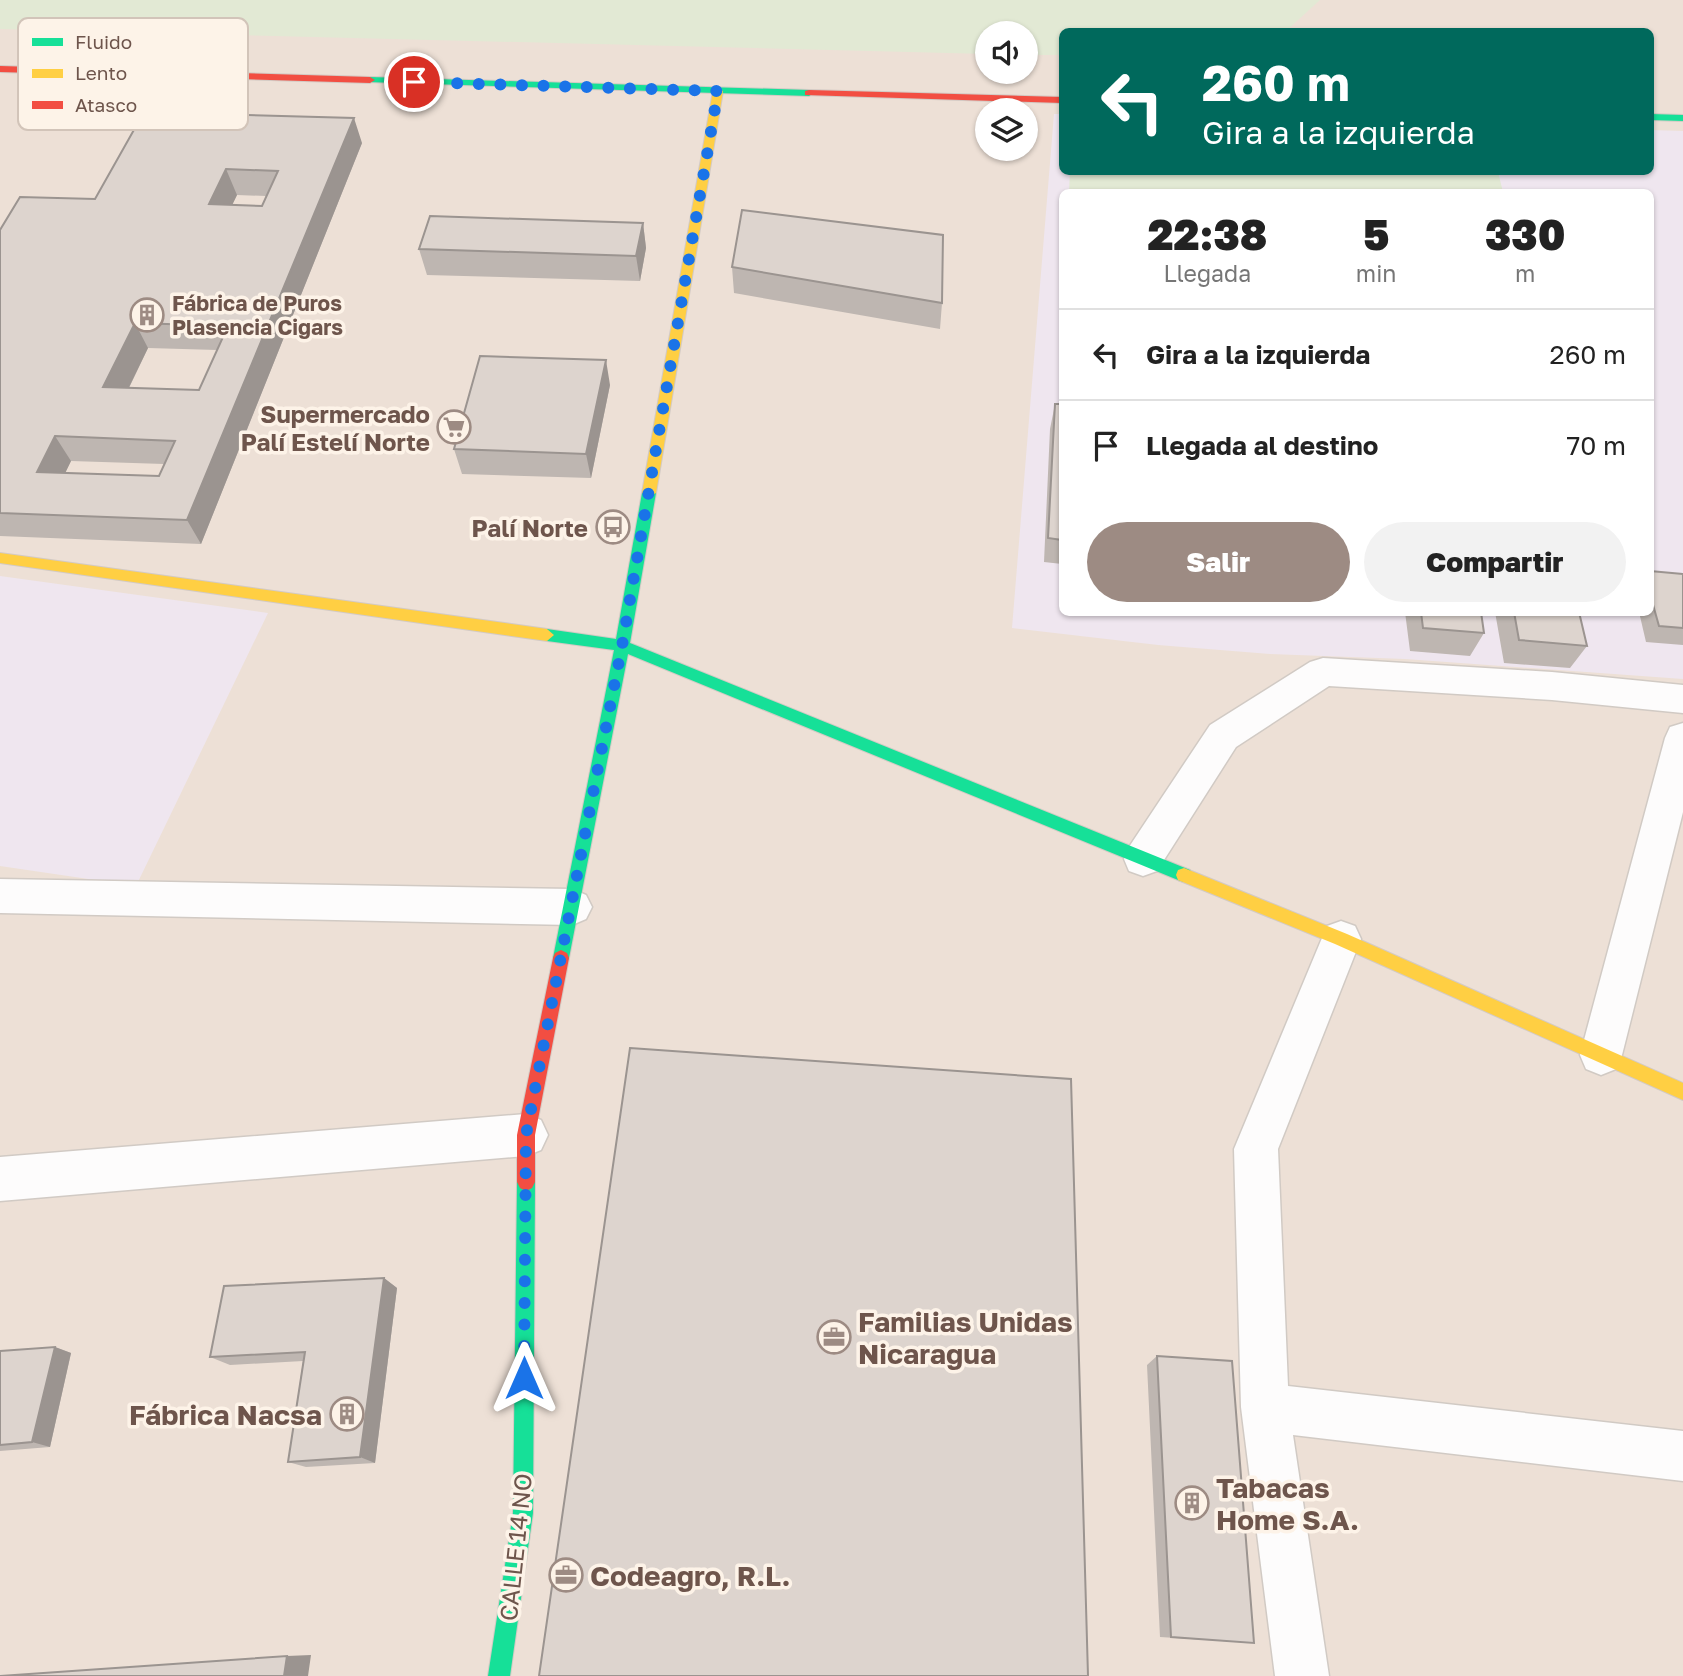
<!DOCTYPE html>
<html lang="es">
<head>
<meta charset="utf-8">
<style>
	body { margin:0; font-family:"Golos Text",sans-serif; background:#f2f2f2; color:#222; height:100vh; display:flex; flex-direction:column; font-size:26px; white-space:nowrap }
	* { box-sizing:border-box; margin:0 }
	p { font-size:23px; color:#767676 }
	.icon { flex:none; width:38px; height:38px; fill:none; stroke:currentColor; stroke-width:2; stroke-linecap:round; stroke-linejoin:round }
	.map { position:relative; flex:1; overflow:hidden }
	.panel { position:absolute; left:1059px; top:189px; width:595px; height:427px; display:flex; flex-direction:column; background:#fff; border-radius:10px; box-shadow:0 2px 5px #0004 }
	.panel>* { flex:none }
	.top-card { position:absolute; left:1059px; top:28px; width:595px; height:147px; border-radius:10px; box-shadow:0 2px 5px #0004; background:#00695c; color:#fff; overflow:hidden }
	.controls { position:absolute; left:975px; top:21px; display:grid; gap:14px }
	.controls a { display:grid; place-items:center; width:63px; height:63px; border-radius:50%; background:#fff; box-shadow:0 2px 5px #0004; font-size:35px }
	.pin { position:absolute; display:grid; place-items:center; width:60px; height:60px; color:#fff; margin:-30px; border:4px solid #fff; border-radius:50%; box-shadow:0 2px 7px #0007 }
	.me { position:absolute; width:77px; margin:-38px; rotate:0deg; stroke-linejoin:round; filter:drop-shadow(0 0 5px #0008) }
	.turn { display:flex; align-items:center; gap:24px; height:147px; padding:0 28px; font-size:32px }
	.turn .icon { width:91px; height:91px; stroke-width:2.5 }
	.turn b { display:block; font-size:49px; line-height:60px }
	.eta { display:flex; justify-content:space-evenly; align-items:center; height:119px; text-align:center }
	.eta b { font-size:42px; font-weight:800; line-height:49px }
	.action { display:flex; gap:14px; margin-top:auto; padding:14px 28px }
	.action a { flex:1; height:80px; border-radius:42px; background:#9d8b83; color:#fff; font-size:28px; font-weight:800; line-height:80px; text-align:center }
	.action a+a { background:#f2f2f2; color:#222 }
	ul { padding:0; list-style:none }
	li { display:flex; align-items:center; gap:21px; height:91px; padding:0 28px; border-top:2px solid #e0e0e0 }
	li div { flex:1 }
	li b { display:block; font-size:26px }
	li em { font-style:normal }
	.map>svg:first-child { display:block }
	.residential { fill:#ede0d6; fill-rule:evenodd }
	.education { fill:#efe6ef; fill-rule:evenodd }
	.green { fill:#e2e9d4 }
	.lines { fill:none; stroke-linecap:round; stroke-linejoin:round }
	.street-casing { stroke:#d1cac4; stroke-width:3 }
	.fast-casing { stroke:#d3cac4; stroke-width:2 }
	.slow-casing { stroke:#d3cac4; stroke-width:2 }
	.jam-casing { stroke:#d3cac4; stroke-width:2 }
	.street { fill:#fdfcfc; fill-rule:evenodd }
	.fast { fill:#16e098; fill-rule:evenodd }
	.slow { fill:#ffcf43; fill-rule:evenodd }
	.jam { fill:#f24e42; fill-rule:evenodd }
	.wall { fill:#beb6b1; fill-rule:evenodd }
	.shaded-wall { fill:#9b9490 }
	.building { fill:#ddd4ce; stroke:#9b9490; stroke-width:2; fill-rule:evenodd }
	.route { stroke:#1a73e8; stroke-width:12; stroke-dasharray:0 21.6 }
	.labels { text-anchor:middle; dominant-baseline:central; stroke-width:7; stroke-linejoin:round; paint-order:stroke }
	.far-poi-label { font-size:21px; font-weight:bold; fill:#6e554c; stroke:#fdf3e8; text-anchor:start }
	.poi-label { font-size:24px; font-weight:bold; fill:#6e554c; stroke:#fdf3e8; text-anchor:end }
	.street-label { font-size:24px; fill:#6e554c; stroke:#fdf3e8 }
	.near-poi-label { font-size:28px; font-weight:bold; fill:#6e554c; stroke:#fdf3e8; text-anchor:start }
	.key { fill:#fdf3e8; stroke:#d2c4b9; stroke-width:2 }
	.key-label { font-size:19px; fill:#6e554c }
</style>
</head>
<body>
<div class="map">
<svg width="1683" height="1676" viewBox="0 0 1683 1676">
	<rect width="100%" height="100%" fill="#f4eee8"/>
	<path class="residential" d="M0,0H1683V1676H0ZM1062,32H1650V172H1062ZM987,33H1026V72H987ZM987,110H1026V149H987ZM1062,192H1650V612H1062Z"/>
	<path class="education" d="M1054,114H1062V172H1650V130L1683,131V679L1405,659L1270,654L1158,645L1012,628ZM1062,192H1650V612H1062Z
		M0,576L268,613L136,886L0,866Z"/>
	<path class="green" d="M0,0H1320L1286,31L1062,32V55H1026V33H987V54L0,29Z
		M1070,172H1498L1503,192H1069Z"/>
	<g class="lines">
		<defs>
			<path id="street" d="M1323,658L1552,672L1683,685V713L1552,700L1329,686L1236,747L1157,871L1143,876L1129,871L1124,859L1129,847L1210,725L1310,662Z
				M1683,723V812L1622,1055L1616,1069L1601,1075L1586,1069L1580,1055L1665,738L1670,727Z
				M0,879L572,889L586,895L592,907L586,919L572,925L0,913Z
				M1341,921L1355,926L1361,939L1278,1149L1288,1386L1683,1431V1481L1293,1435L1329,1676H1275L1241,1407L1234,1149L1327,926Z
				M526,1114L541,1120L548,1135L541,1150L526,1156L0,1201V1157Z"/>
			<path id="fast" d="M370,77L809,90L814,93L809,96L366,82L365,80Z
				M1650,114L1683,115V121L1650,120Z
				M649,488L656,493L630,643L1190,870L1192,875L1190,880L1184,882L1178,880L628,654L569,958L567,963L561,966L555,963L553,958L614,650L547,641L540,635L547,629L616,639L642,493Z
				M526,1173L532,1176L535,1182L533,1513L510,1676H488L513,1513L517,1182L520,1176Z"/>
			<path id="slow" d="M718,88L723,91L656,493L649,498L642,493L713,91Z
				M0,553L547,629L554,635L547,641L0,563Z
				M1184,868L1347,934L1683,1083V1100L1335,944L1178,880L1176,875L1178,870Z"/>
			<path id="jam" d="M0,66L370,77L375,80L370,83L0,72Z
				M809,90L1062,97V103L805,95V91Z
				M561,950L567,953L569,958L535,1135V1182L532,1188L526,1191L520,1188L517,1182V1135L553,958L555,953Z"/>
		</defs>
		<use href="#street" class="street-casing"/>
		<use href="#fast" class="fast-casing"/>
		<use href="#slow" class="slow-casing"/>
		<use href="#jam" class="jam-casing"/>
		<use href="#street" class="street"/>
		<use href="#fast" class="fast"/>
		<use href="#slow" class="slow"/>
		<use href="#jam" class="jam"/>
	</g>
	<path class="wall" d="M144,112L362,143L201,544L0,536V230L95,199ZM237,195L266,196L262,206L232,205ZM148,348L217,350L199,390L129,388ZM71,461L164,464L159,476L65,473Z
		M643,223L646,248L640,281L427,275L419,249Z
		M732,267L942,303L940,329L734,293Z
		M610,385L591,478L462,474L454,449Z
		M1055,404H1062V564L1044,562L1050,429Z
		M1650,571L1683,574V645L1646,642L1639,612H1650Z
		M1405,612H1481L1484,633L1470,656L1410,651Z
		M1495,612H1579L1587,646L1570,668L1504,663Z
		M384,1278L397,1288L375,1463L306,1467L288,1462L303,1361L230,1365L210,1357Z
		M55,1347L71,1353L50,1447L0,1451V1351Z
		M1157,1356L1254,1643L1160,1637L1147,1365Z"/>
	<path class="shaded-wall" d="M354,118L362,143L201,544L187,520Z
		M226,169L237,195L220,230L209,204Z
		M643,223L646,248L640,281L636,256Z
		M135,323L148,348L117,412L103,387Z
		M606,360L610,385L591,478L586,454Z
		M55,436L71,461L54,496L37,472Z
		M384,1278L397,1288L375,1463L360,1457Z
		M55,1347L71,1353L50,1447L32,1442Z
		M311,1655L308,1676H284L287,1656Z"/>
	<path class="building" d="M144,112L354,118L187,520L0,513V230L20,197L95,199ZM226,169L278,171L262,206L209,204ZM135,323L228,326L199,390L103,387ZM55,436L175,441L159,476L37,472Z
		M742,210L943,235L942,303L732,267Z
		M430,216L643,223L636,256L419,249Z
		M480,356L606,360L586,454L454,449Z
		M1055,404H1062V540L1048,538Z
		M1650,571L1683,574V628L1659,626L1650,594Z
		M1421,612H1481L1484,633L1423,628Z
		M1514,612H1579L1587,646L1519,640Z
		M630,1048L1071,1079L1088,1676H539Z
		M384,1278L360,1457L288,1462L305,1352L210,1357L224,1286Z
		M55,1347L32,1442L0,1445V1351Z
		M1157,1356L1232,1361L1254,1643L1171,1637Z
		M287,1656L284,1676H0Z"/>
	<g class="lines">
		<path class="route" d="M414,82L718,91L622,646L526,1135L524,1378"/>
	</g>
	<defs>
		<symbol id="building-ring" viewBox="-11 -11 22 22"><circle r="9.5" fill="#fdf3e8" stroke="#9d8b83" stroke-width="1.5"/><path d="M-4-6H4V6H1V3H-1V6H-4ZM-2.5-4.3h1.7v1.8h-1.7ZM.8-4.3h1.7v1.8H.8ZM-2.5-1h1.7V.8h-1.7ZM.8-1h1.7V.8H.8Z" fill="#9d8b83"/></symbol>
		<symbol id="supermarket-ring" viewBox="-11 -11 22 22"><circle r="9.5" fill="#fdf3e8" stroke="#9d8b83" stroke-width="1.5"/><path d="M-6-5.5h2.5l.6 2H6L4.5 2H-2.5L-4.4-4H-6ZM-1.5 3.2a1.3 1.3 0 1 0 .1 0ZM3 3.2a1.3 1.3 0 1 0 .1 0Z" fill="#9d8b83"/></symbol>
		<symbol id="bus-ring" viewBox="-11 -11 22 22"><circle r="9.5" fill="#fdf3e8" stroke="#9d8b83" stroke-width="1.5"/><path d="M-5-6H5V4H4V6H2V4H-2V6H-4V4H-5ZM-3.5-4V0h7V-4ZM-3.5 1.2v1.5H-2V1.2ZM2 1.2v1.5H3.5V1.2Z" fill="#9d8b83"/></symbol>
		<symbol id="office-ring" viewBox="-11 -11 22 22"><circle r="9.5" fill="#fdf3e8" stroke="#9d8b83" stroke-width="1.5"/><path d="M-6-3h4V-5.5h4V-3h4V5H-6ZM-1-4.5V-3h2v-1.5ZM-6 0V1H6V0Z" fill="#9d8b83"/></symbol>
	</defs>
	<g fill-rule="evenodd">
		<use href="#building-ring" x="128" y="296" width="38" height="38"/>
		<use href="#supermarket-ring" x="435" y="408" width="38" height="38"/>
		<use href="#bus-ring" x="594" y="508" width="38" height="38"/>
		<use href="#office-ring" x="815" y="1318" width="38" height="38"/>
		<use href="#building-ring" x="328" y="1395" width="38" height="38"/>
		<use href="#building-ring" x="1173" y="1484" width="38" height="38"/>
		<use href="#office-ring" x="547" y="1556" width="38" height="38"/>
	</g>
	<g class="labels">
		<g class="far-poi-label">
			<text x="172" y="303">Fábrica de Puros<tspan x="172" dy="24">Plasencia Cigars</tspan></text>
		</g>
		<g class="poi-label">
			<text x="430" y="413">Supermercado<tspan x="430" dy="28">Palí Estelí Norte</tspan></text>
			<text x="588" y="527">Palí Norte</text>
		</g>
		<g class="street-label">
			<text transform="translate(515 1547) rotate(-84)">CALLE 14 NO</text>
		</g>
		<g class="near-poi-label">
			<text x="858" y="1321">Familias Unidas<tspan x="858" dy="32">Nicaragua</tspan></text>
			<text x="322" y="1414" text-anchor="end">Fábrica Nacsa</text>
			<text x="1216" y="1487">Tabacas<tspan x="1216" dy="32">Home S.A.</tspan></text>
			<text x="590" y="1575">Codeagro, R.L.</text>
		</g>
	</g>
	<rect x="18" y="18" width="230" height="112" rx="10" class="key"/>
	<rect x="32" y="38" width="31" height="8" fill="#16e098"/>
	<rect x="32" y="69" width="31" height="9" fill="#ffcf43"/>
	<rect x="32" y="101" width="31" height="8" fill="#f24e42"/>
	<g class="key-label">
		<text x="75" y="49">Fluido</text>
		<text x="75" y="80">Lento</text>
		<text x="75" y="112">Atasco</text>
	</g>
</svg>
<div class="controls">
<a><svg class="icon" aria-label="sound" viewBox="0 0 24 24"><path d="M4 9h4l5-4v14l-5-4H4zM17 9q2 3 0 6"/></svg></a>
<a><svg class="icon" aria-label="layers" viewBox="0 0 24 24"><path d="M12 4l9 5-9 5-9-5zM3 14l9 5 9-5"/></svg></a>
</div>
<div class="pin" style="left:414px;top:82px;background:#d93025"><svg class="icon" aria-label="arrive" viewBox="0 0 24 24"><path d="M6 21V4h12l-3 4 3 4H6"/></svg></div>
<svg class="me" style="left:524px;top:1378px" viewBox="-20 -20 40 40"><path d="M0-17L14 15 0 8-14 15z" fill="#1a73e8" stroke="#fff" stroke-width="4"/></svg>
<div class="top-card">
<div class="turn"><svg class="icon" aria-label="left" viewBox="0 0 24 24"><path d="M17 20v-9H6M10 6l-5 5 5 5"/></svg><div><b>260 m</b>Gira a la izquierda</div></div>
</div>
<section class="panel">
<div class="eta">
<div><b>22:38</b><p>Llegada</p></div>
<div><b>5</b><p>min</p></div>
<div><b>330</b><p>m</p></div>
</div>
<ul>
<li><svg class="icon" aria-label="left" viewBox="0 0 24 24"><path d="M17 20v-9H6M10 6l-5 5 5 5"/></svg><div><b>Gira a la izquierda</b></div><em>260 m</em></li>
<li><svg class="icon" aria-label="arrive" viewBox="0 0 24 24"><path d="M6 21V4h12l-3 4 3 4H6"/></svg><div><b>Llegada al destino</b></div><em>70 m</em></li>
</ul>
<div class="action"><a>Salir</a><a>Compartir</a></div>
</section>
</div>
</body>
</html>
